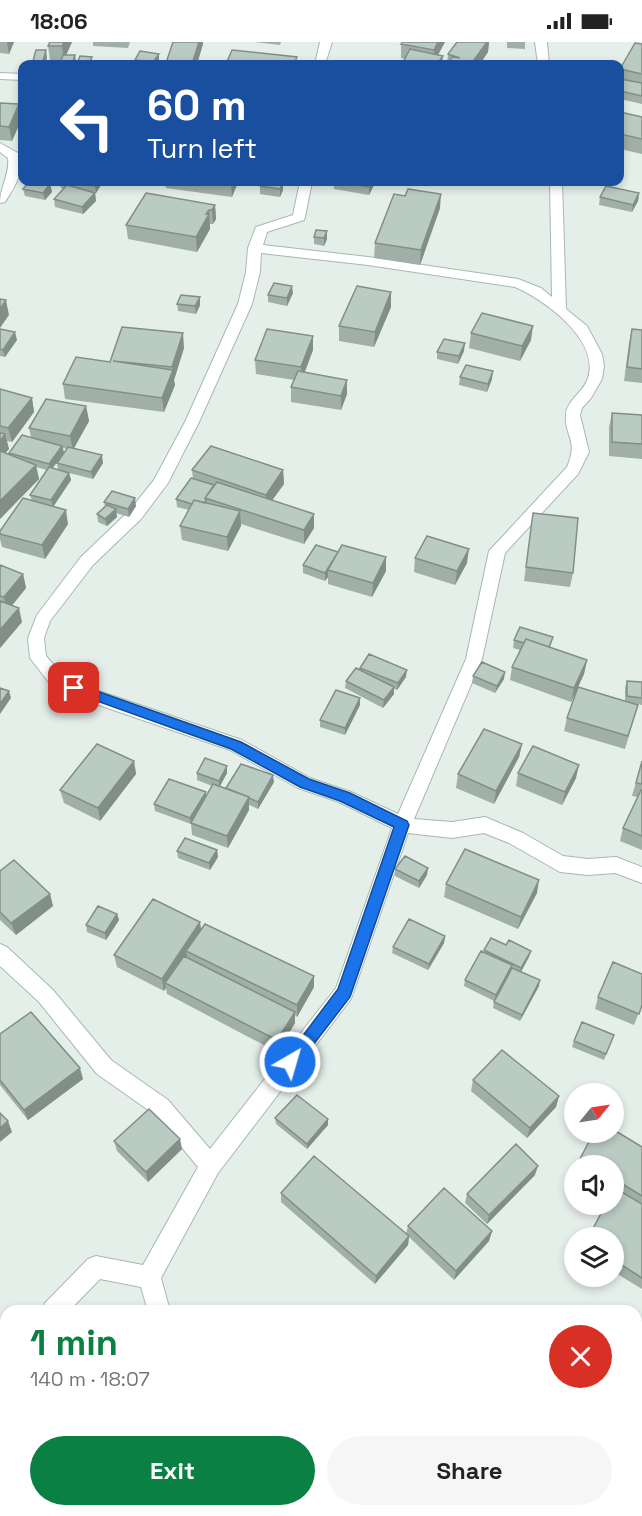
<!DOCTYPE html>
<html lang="en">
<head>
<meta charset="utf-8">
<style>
	body { margin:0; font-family:"Space Grotesk",sans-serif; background:#f6f6f6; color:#222; height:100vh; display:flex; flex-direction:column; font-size:22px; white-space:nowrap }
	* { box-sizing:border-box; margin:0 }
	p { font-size:20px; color:#767676 }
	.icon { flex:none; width:33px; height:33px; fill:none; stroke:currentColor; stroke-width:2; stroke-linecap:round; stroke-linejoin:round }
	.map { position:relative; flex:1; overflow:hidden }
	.side { position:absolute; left:0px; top:1263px; width:642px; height:212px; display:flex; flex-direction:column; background:#fff; border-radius:18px 18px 0 0; box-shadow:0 3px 9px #0003 }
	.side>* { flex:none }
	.hud { position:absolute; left:18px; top:18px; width:606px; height:126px; border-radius:12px; box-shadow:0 3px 9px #0003; background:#1a4fa0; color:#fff; overflow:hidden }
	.needle { width:39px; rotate:60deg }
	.fabs { position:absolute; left:564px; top:1041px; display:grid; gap:12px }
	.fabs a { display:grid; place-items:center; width:60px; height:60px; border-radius:50%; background:#fff; box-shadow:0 3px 9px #0003; font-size:30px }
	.pin { position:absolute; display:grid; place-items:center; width:51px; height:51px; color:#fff; margin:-26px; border-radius:12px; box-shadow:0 3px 9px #0006 }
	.me { position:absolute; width:66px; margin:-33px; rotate:38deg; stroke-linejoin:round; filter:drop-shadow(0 0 4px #0008) }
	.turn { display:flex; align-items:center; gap:21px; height:126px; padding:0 30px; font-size:27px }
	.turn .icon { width:78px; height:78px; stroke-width:2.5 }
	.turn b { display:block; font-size:42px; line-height:51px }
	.round { display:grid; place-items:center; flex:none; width:63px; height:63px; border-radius:32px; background:#f6f6f6 }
	.overview { display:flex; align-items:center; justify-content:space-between; height:102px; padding:0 30px }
	h1 { font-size:36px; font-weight:800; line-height:45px; color:#0b8043 }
	.button { display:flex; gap:12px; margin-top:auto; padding:12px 30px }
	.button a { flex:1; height:69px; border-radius:36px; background:#0b8043; color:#fff; font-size:24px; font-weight:800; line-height:69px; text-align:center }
	.button a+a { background:#f6f6f6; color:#222 }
	.status { display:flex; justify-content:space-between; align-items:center; height:42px; padding:0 30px; background:#fff; direction:ltr }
	.status svg { height:16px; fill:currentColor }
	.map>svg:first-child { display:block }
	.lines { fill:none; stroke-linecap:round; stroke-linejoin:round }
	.minor-casing { stroke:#a7b8b1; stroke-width:2 }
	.minor { fill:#fff; fill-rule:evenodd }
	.wall { fill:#a0afa8; fill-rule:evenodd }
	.shaded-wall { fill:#828e88 }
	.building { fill:#bacbc3; stroke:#828e88; stroke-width:1.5 }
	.route { fill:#1a73e8; stroke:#114b97; stroke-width:1.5 }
</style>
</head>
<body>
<div class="status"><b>18:06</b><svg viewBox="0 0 49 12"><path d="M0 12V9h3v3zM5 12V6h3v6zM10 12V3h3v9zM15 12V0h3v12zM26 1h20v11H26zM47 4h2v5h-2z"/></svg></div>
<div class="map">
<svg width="642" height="1474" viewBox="0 0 642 1474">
	<rect width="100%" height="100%" fill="#e5efea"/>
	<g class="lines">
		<defs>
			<path id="minor" d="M320,0H332L325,22H315Z
				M535,0H547L549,22H538Z
				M0,31L22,32V38L0,37Z
				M0,101L18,111C26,129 14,146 5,160L0,161C0,145 10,132 8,116L0,110Z
				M300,140H312L305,175L304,178L267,190L263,203L368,215L518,237L541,246L552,255L550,140H562L566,267L587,284L602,312L604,324L602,337L591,356L582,366L580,373L589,410L578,432L505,511L482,617L414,777L452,780L485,775L523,791L563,814L588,817L616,815L642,825V841L615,831L588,833L560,830L509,801L484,791L452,796L408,791L351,957L218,1131L161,1236L170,1269H148L141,1245L100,1237L69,1269H42L45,1261L88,1217L96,1214L143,1223L198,1125L154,1072L97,1032L39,960L0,924V902L7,905L53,948L111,1018L168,1058L210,1107L336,946L392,786L339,760L298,746L230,708L84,658L51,643L30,616L28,596L37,573L81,515L129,469L154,438L185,380L238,262L246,230L248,206L256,185L293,173ZM261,211L368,223L515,245C545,258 600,298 588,336C584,350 567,358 566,372C564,395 579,397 567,425L489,509L466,617L398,772L351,750L310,736L242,698L96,648L63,633L46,614L44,596L50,579L93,523L141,477L168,441L199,380L252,262L260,230Z
				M6,1305V1332L0,1335V1308Z
				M318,1468H347L349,1474H320Z"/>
		</defs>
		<use href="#minor" class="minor-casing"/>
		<use href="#minor" class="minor"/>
	</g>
	<path class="wall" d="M0,0H14L9,12L0,11Z
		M72,0L66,13H75L76,22H60L62,18H50L48,4Z
		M93,0H130L128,6L93,4Z
		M254,0H281L280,3Z
		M403,0H445L438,13L442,22H402L405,17L401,16V2Z
		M457,0H489L488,10L482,19L491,22H447L448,12Z
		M507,0H525V7L507,6Z
		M203,2L197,22H166V21Z
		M642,2V62L620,57V27Z
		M92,15V22H79L78,19Z
		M47,16L45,22H33V19Z
		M135,18L159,19L157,22H135Z
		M0,61L19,62L22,76L12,99L0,98Z
		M620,70L642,75V112L620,107Z
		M60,140H103L96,151H95L96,159L83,172L55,165L54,157L64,147L61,146Z
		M165,140H238L232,155L166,146Z
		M283,140V148L280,155L260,152V144Z
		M334,140H374V143L369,153L334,147Z
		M50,142L52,150L45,158L25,154L23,147Z
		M639,151L638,159L632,170L599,163L600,155Z
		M215,163L216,177L213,182H210V187L197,210L128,197L126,183Z
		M440,166L420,223L374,216L375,201Z
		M327,189V197L324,204L314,202V195Z
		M391,250V265L374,305L339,299V284Z
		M293,251L287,264L268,260V253Z
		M200,255V263L196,272L178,269L177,262Z
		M0,287L17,298L5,315L0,314Z
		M632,287L642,288V341L624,339L629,301Z
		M471,291L531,298L520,319L469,306Z
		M313,294V308L305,330L347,352L341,368L291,360V345L294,338L256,332L255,318Z
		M184,306L174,338L175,343L164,370L65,357L63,342L110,320Z
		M464,309L458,322L437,317V310Z
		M460,335L492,337L487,350L459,343Z
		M0,347L32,356L34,370L12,400L7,399L9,407L5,411L9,412V411L31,395L29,386L86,364L89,379L74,406L103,421L93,437L69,431L71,438L53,465L68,482L45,517L2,505L0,497V489L32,459L30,453L47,428L36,425L39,437L0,477ZM63,406L67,407L57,421L58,428L53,426L64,411Z
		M612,371L642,373V417L609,414V385Z
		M192,428H283L284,442L272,458L314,472V486L304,502L241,482V484L228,509L182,498L180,484L189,468L177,465L176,457L193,437Z
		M104,460L136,464L129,475L116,471L117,475L107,484L98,480L97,472L105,465Z
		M531,485L573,531L570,545L524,539Z
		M338,510L386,515V529L372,555L328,542V535L325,539L303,531V523Z
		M415,516L467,521L455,543L414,530Z
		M0,523L23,532L26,546L12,564L22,580L0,606Z
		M553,595L550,606L587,618L584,632L571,660L510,638L512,625L520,608L513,606L514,598Z
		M360,626L406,635L397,648L394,647V652L383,666L345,646L346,639L359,628Z
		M473,634L504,637L495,651L472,641Z
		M627,639L642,640V663L638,662L625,707L564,689L567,676L625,659V646Z
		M360,663L345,693L320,685V678Z
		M522,702L519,715L494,762L456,746L458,732Z
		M642,718V808L620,799L623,786L638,755L632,754Z
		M134,719L136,732L100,779L64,761L60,748Z
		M227,724V731L220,744L226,746L274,740L258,767L249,763V768L228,806L192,793L191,782L155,769L154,762L206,750V754L212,744L197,738V731Z
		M518,731L576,736L562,763L516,744Z
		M217,808L218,815L210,828L178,816L177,809Z
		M395,827L427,833L419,846L395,834Z
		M0,829L50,852L53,864L16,893L0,878Z
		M446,842L537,851L518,887L444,855Z
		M117,872L119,878L106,898L87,890L86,883Z
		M201,887L314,945L297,975L295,973V981L277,1010L167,952L166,946L164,949L117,925L114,913Z
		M445,894L444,901L428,928L392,911L393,905Z
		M484,908L529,915L521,930L539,944L520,979L493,966L494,960L511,928L494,959L464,944L465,938L484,911Z
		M598,955L642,963L634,983L595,967Z
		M0,992L83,1037L28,1078L0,1043Z
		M614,993L604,1018L572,1005L574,999Z
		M473,1038L559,1054L556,1065L527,1096L471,1049Z
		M275,1076L328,1077V1083L307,1107L276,1082Z
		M114,1099L182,1107L148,1140L117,1109Z
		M642,1105V1247L614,1230V1124H577L580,1117Z
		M535,1133L487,1182L465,1161L467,1152Z
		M281,1151L406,1192L408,1184L492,1189L489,1199L454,1238L409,1195L408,1203L375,1242L281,1160Z
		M427,1468H443L439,1474H434Z"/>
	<path class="shaded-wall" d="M7,0H14L9,12Z
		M64,0H72L64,18L62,4Z
		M199,0H203V2L197,22H192Z
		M438,0H445L433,22L434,8Z
		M487,0H489L488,10L480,22L474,18Z
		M46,8L47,16L45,22H43V19Z
		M159,12V19L157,22H154L153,20Z
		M75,13L76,21V22H72Z
		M443,14L442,22H437Z
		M19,62L22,76L12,99L9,85Z
		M98,140H103L96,151L95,144Z
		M283,140V148L280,155V147Z
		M372,140H374V143L369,153V145Z
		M231,141V140H238L232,155Z
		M50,142L52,150L45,158L43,151Z
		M95,151L96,159L83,172L82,165Z
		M639,151L638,159L632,170L633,163Z
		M441,152L440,166L420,223L421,208Z
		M215,163L216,177L213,182L212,168Z
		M209,168L210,187L197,210L196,195Z
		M327,189V197L324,204V196Z
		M292,244L293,251L287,264V256Z
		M391,250V265L374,305L375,290Z
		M200,255V263L196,272L195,264Z
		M6,258L9,273L0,286V267Z
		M533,284L531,298L520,319L522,304Z
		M15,290L17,298L5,315L3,308Z
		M183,291L184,306L174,338L175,343L164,370L162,356L173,329L172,325Z
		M313,294V308L301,339V325Z
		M465,301L464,309L458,322L459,314Z
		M493,329L492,337L487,350L488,342Z
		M347,338V352L341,368V354Z
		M32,356L34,370L12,400L8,386Z
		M86,364L89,379L73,408L70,394Z
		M5,392L9,407L0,417V399Z
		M62,404L64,411L50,429L49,422Z
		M102,413L103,421L93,437L91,430Z
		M36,423L39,437L0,477V459Z
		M283,428L284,442L266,467V453Z
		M69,431L71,438L53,465L51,458Z
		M135,456L136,464L129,475L128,467Z
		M116,467L117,475L107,484L105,477Z
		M66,468L68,482L45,517L42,503Z
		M240,469L241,484L228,509L227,495Z
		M314,472V486L304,502V488Z
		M469,507L467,521L455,543L457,529Z
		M339,510L328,528V535L325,539V531Z
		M386,515V529L372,555L373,541Z
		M23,532L26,546L7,569L4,555Z
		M19,566L22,580L0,606V588Z
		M587,618L584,632L571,660L574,646Z
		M407,628L406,635L397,648L398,641Z
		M505,630L504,637L495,651L497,644Z
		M394,645V652L383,666L384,658Z
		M9,649L11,656L0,672V662Z
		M360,656V663L345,693V686Z
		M522,702L519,715L494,762L496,749Z
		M134,719L136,732L100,779L98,766Z
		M579,723L576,736L562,763L565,750Z
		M227,724V731L219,746V739Z
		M273,733L274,740L258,767V760Z
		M206,750V757L191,781L190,776Z
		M249,755V768L228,806L227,794Z
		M217,808L218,815L210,828L209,821Z
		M428,826L427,833L419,846V839Z
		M539,838L537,851L518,887L521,875Z
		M50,852L53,864L16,893L11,881Z
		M117,872L119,878L106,898L105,891Z
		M200,880L202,892L186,909L187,914L168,942L165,941L166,946L164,949L162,937Z
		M445,894L444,901L428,928L429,922Z
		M531,909L529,915L519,933L521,926Z
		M512,923L510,930L494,959L496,953Z
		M314,934V945L297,975V963Z
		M540,938L539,944L520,979L522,973Z
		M295,970V981L277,1010V998Z
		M80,1026L83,1037L28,1078L24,1068Z
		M559,1054L556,1065L527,1096L530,1086Z
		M328,1077V1083L307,1107V1102Z
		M8,1079L12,1090L0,1100V1086Z
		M180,1097L182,1107L148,1140L146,1130Z
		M538,1124L535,1133L487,1182L489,1173Z
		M492,1189L489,1199L454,1238L456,1229Z
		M409,1194L408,1203L375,1242L376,1234Z
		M179,1468H186L181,1474H174Z"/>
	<path class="building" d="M50,0H64L62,4H48Z
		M173,0H199L192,22L166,21Z
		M403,0H438L434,8L401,2Z
		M457,0H487L474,18L492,21L491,22H448L452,15L460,16L448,12Z
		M635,1L642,2V32L620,27Z
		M410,7L443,14L437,22H402Z
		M36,8H46L43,19H33Z
		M232,8L297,15L294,22H226Z
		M140,9L159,12L153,20L135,18Z
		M63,13H75L72,22H60Z
		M80,14L92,15L90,20L78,19Z
		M620,37L642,41V54L620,49Z
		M0,61L19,62L9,85L0,84Z
		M620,70L642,75V97L620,92Z
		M29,140H36L50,142L43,151L23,147Z
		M65,140H98L95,144Z
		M262,140H283L280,147L260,144Z
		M336,140H372L369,145Z
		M67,143L95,151L82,165L54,157Z
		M606,144L639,151L633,163L600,155Z
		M408,147L441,152L421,208L375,201L394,152L405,154Z
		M146,151L215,163L212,168H209L206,172H209L196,195L126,183Z
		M316,188L327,189L324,196L314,195Z
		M274,241L292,244L287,256L268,253Z
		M357,244L391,250L375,290L339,284Z
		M181,253L200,255L195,264L177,262Z
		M0,257L6,258L0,267Z
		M482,271L533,284L522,304L471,291Z
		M122,285L183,291L172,325L113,319L173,328L162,356L63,342L76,315L110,320Z
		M0,287L15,290L3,308L0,307Z
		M267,287L313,294L301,325L255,318Z
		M632,287L642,288V327L627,325Z
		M444,297L465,301L459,314L437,310Z
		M466,323L493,329L488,342L460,335Z
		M298,329L347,338L341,354L291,345Z
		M0,347L32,356L8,386L0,384Z
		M46,357L86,364L70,394L29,386Z
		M612,371L642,373V402L612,400Z
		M0,391L5,392L0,399Z
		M22,393L62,404L49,422L9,411Z
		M211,404L283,428L266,453L192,428Z
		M68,405L102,413L91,430L57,421Z
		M0,409L36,423L0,459Z
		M49,425L69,431L51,458L30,453Z
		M191,436L214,443L205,456L206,459L204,461L194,458L192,462L176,457Z
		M217,440L314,472L304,488L205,456Z
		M112,449L135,456L128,467L104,460Z
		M23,456L66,468L42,503L0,492V489Z
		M194,458L240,469L227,495L180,484Z
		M107,463L116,467L105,477L97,472Z
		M533,471L578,476L573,531L526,525Z
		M427,494L469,507L457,529L415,516Z
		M316,503L338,510L325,531L303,523Z
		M342,503L386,515L373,541L328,528Z
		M0,523L23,532L4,555L0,554Z
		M0,559L19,566L0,588Z
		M520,585L553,595L549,605L526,597L524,601L514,598Z
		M526,597L587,618L574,646L512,625Z
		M369,612L407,628L398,641L360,626Z
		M482,620L505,630L497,644L473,634Z
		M356,626L394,645L384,658L346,639Z
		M627,639L642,640V656L627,654Z
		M578,645L638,663L628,694L567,676Z
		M0,646L9,649L0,662Z
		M336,648L360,656L345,686L320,678Z
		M484,687L522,702L496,749L458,732Z
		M97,702L134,719L98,766L60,748Z
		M533,704L579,723L565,750L518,731Z
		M205,716L227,724L219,739L197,731Z
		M642,719V742L636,741Z
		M241,722L273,733L258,760L249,756V755L226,746Z
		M169,737L206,750L190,776L154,762Z
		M213,742L249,755L227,794L191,781Z
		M641,748H642V794L623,786Z
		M185,796L217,808L209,821L177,809Z
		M465,807L539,838L521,875L446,842Z
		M405,814L428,826L419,839L395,827Z
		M14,818L50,852L11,881L0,870V829Z
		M153,857L200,880L162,937L114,913Z
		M98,864L117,872L105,891L86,883Z
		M409,877L445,894L429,922L393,905Z
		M205,882L314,934L297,963L186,909Z
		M491,896L506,903L509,898L531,909L521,926L484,908Z
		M481,909L512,923L496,953L465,938Z
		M184,914L295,970L277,998L165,941Z
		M613,920L642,932V963L639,972L598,955Z
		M512,926L540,938L522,973L494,960Z
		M31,970L80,1026L24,1068L0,1038V992Z
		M582,980L614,993L606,1012L574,999Z
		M502,1008L559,1054L530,1086L473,1038Z
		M297,1053L328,1077L307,1102L275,1076Z
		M149,1067L180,1097L146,1130L114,1099Z
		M0,1071L8,1079L0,1086Z
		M614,1088L642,1105V1154L614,1137V1124H591L580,1117L594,1090H614Z
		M516,1102L538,1124L489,1173L467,1152Z
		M314,1114L409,1194L376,1234L281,1151Z
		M444,1146L492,1189L456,1229L408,1184Z
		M615,1146L642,1162V1236L614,1218V1196H588L606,1162H614V1149Z
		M6,1333V1383L0,1376V1339Z
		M121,1468H179L174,1474H126Z
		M409,1468H415L420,1474H404Z"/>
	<path class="route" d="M74,641L241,700L309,737L350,751L407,779L409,783L350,955L296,1025L290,1027L285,1025L283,1020L338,947L394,785L340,759L300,745L231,707L69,649L67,646Z"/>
</svg>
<div class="fabs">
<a><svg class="needle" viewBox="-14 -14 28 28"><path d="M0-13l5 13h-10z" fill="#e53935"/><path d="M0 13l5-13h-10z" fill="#767676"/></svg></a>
<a><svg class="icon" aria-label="sound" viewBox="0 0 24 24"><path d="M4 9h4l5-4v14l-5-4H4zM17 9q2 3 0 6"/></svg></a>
<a><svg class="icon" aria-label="layers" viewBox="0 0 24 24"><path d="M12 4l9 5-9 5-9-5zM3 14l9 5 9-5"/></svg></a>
</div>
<div class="pin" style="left:74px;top:646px;background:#d93025"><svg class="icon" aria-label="arrive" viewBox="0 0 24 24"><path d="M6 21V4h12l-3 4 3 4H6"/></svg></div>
<svg class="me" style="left:290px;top:1020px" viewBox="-20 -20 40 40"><circle r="17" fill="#1a73e8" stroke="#fff" stroke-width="3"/><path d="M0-11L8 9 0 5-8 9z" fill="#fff"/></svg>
<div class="hud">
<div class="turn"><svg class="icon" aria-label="left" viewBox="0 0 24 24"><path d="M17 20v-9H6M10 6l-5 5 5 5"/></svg><div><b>60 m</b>Turn left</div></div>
</div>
<section class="side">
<div class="overview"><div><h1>1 min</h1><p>140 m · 18:07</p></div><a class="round" style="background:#d93025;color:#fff"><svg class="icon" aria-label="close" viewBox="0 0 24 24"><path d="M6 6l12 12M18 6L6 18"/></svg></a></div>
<div class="button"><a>Exit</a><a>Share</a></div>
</section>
</div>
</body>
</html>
